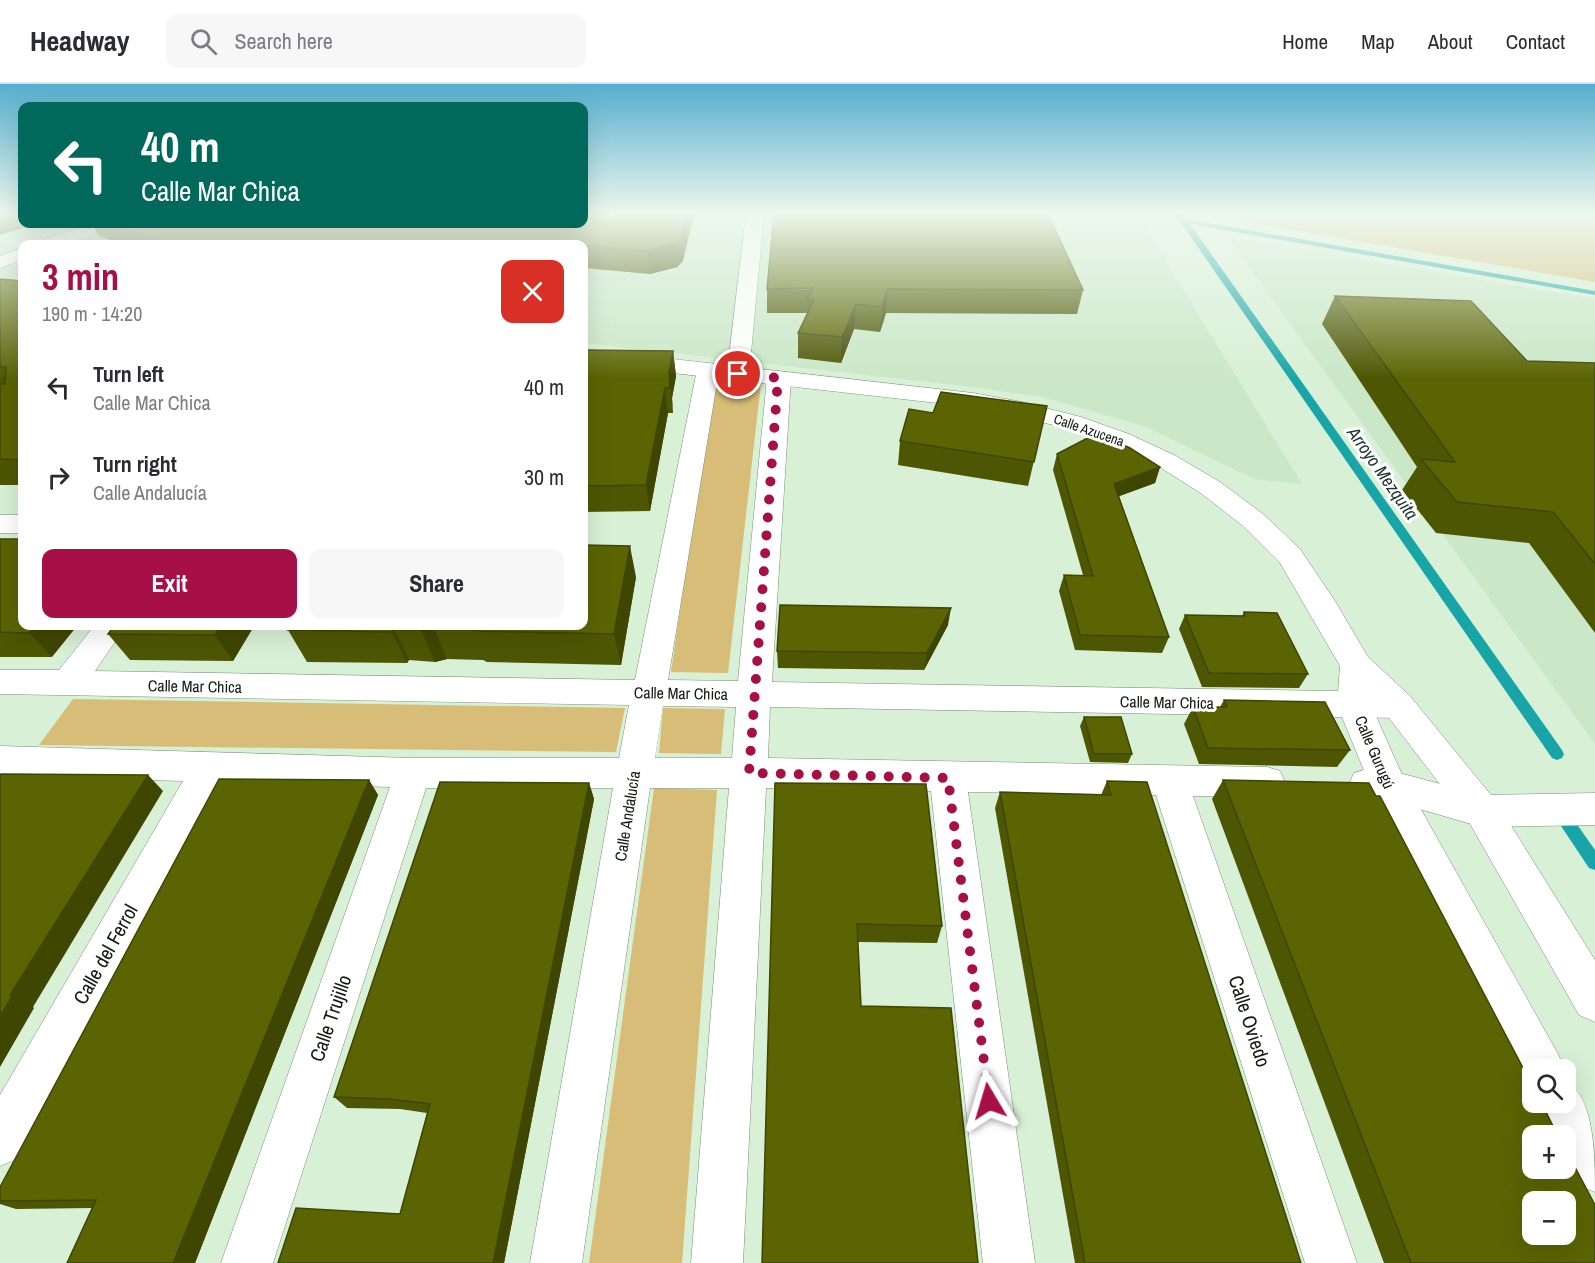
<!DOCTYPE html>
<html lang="en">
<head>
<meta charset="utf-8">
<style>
	body { margin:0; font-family:"Archivo Narrow",sans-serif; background:#f7f7f7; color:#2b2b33; height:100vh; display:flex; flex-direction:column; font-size:22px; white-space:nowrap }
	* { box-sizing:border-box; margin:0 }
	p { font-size:20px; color:#7c7c81 }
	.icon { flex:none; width:33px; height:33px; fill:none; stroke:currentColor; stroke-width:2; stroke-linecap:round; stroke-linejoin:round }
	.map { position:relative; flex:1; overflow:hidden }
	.details { position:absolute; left:18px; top:156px; width:570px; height:390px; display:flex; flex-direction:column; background:#fff; border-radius:12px; box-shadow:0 6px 24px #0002 }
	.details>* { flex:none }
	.banner { position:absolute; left:18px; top:18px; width:570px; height:126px; border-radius:12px; box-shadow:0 6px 24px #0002; background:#00695c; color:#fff; overflow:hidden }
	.controls { position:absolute; left:1522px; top:975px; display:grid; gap:12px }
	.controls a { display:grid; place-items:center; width:54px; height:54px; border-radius:12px; background:#fff; box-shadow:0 6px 24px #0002; font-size:30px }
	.pin { position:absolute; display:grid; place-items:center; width:51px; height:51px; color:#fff; margin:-26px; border:3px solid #fff; border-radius:50%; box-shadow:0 2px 6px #0007 }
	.me { position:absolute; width:66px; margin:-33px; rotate:353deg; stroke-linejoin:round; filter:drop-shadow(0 0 4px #0008) }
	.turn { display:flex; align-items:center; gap:21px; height:126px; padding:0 24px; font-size:27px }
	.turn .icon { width:78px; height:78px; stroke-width:2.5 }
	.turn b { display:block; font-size:42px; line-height:51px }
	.round { display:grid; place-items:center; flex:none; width:63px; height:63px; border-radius:12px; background:#f7f7f7 }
	.head { display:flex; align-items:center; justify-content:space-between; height:102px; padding:0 24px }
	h1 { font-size:36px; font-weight:700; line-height:45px; color:#a71046 }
	.action { display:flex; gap:12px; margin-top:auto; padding:12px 24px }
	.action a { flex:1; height:69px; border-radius:12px; background:#a71046; color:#fff; font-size:24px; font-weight:700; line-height:69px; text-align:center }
	.action a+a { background:#f7f7f7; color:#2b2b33 }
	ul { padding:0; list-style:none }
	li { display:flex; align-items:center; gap:18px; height:90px; padding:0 24px }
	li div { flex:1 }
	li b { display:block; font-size:22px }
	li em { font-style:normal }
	header { display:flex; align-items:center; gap:36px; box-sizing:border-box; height:84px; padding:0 30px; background:#fff; border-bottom:2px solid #e1e1e2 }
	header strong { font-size:28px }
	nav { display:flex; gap:33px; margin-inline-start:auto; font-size:21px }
	.search { width:420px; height:54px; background:#f7f7f7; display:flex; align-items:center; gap:15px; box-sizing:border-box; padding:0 21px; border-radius:12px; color:#7c7c81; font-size:22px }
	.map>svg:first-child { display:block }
	.built { fill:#cae7c7 }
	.green { fill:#d7bd77 }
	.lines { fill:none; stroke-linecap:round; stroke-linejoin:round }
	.stream { fill:#18a5a8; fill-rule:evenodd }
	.street-casing { stroke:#799078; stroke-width:1 }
	.secondary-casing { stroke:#799078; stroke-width:1 }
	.street { fill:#fff; fill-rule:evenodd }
	.secondary { fill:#fff; fill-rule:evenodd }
	.wall { fill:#4d5603 }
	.shaded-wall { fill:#3f4602 }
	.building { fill:#5a6403; stroke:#3f4602; stroke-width:1.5; fill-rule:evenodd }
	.route { stroke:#a71046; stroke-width:10; stroke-dasharray:0 18 }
	.labels { text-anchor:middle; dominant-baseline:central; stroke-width:6; stroke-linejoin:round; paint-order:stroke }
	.far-street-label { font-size:14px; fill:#121b12; stroke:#fff }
	.street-label { font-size:16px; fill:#121b12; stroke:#fff }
	.water-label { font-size:18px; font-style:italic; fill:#1e3434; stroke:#fff }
	.near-street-label { font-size:20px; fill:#121b12; stroke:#fff }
</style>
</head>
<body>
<header>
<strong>Headway</strong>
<div class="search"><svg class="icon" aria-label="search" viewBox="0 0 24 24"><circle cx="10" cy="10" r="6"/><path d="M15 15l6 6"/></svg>Search here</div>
<nav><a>Home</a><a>Map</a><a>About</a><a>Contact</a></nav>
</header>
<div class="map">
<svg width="1595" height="1179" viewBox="0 0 1595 1179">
	<rect width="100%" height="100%" fill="#d8f0d6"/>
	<path class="built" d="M0,130L22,140H584V130H1137L1302,400L1254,395L1144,342L1043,313L973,303L584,259V160H22V196L0,193Z
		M1227,153L1595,215V660Z"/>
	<path class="green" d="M1226,130H1595V198L1230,135Z
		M714,293L761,299L728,589L671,588Z
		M73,615L625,624L616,668L39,661Z
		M663,624L725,625L721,670L659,669Z
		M654,704L717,706L682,1179H589Z"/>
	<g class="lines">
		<path class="stream" d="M1175,130H1182L1186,135L1595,207V211L1190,140L1562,666L1564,670L1562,674L1557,676L1552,674Z
			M1564,727L1569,729L1595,766V786L1589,784L1559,739L1556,734L1559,729Z"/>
		<defs>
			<path id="street" d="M746,130H764L749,290L746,295L738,297L730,295L727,290Z
				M92,140H117L114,144L66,160H40L42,156Z
				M22,164V176L0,184V172Z
				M708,279L716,281L719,286L668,596L738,597L767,294L771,289L779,287L787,289L791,294L772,598L1398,608L1410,612L1415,621L1410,630L1398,634L770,623L768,674L1267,683L1280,687L1285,698L1280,709L1267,713L1193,712L1357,1179H1305L1156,711L968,708L1035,1179H983L931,707L766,704L743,1179H691L729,704H650L582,1179H530L613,704H426L273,1179H221L390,703L220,698L17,1075L0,1082V1011L183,697L0,692V662L413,674H619L629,621L0,610V586H59L94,542H126L95,587L635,596L697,286L700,281ZM663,622L736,623L732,674H655Z
				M0,431H22V449H0Z
				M1367,685L1388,686L1482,711L1595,709V741L1482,743L1388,716L1367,715L1354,711L1349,700L1354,689Z"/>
			<path id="secondary" d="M584,265L973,309L1022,318L1081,333L1129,350L1176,372L1220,398L1263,430L1300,465L1335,517L1368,573L1410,612L1495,716L1595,876V938L1579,931L1469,738L1386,630L1371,616V621L1404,695L1558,970L1565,986H1533V1005L1526,1002L1370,701L1337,621L1340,582L1280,479L1243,442L1202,410L1158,382L1111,360L1063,343L973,323L584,279Z
				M1566,997C1595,1013 1595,1074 1595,1108L1577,1101L1566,1079V1052H1552L1536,1018H1566Z"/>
		</defs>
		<use href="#street" class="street-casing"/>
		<use href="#secondary" class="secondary-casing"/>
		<use href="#street" class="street"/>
		<use href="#secondary" class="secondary"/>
	</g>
	<path class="wall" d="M92,140H584L683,177L677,183L650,190L584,184V160H122L99,152Z
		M0,195L22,197V401H0Z
		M767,205L1083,206L1077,230L886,229L880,248L854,245L841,279L798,274V249L807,229H767Z
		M1335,212L1527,277L1595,279V549L1529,459L1436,449L1402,406L1417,383L1322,240Z
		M584,266L673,267L676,292L672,314L673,329H668L650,427L584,428Z
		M1047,322L1028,402L898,381L900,357L933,329Z
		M1057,370L1160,383L1155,399L1119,412L1169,553L1162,569L1075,566L1059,507L1064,491H1083L1053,386Z
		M0,455L52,573H0Z
		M636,493L621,581L487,578L483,576L447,575L435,578L409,576L407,579L307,578L288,546Z
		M1244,528L1308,590L1299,604L1202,603L1179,545L1185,531L1242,532Z
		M948,541L924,586L778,584L777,567Z
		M254,542L233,577L130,576L108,550Z
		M1224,616L1350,666L1337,683L1199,680L1184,640L1193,623H1220Z
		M1084,633L1132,670L1128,679L1090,678L1080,642Z
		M369,696L378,711L195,1179H67L92,1124L16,1125L0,1120V1103Z
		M1223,696L1376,712L1595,1179H1384L1212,715Z
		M1107,697L1301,1179H1075L995,724L1000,708L1101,711Z
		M589,699L594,715L504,1179H278L400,1130L427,1029L400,1025L347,1024L334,1013Z
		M775,699L942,842L937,859L858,858L762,1179Z"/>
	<path class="shaded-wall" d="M0,130H22V140H36L0,151Z
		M687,130H694L683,177L677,183L650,190L647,167Z
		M55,140H65L56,142Z
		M74,140H86L76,143Z
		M887,205L886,229L880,248L882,223Z
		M856,220L854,245L841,279L842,253Z
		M673,267L676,292L672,314L673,329L669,289Z
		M665,304L668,329L650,427L646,401Z
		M1160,383L1155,399L1109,416L1114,400Z
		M630,462L636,493L621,581L614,550Z
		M951,524L948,541L924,586L927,569Z
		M35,542H77L52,573L29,549Z
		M221,542H254L233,577L215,551Z
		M434,544L447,575L435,578L421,546Z
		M394,545L409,576L407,579L392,548Z
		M148,691L163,707L33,923L34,924L0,983V932L10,911Z
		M369,696L378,711L195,1179H173Z
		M589,699L594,715L504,1179H493Z"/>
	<path class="building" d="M584,130H687L681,155L674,160L647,167L537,157L533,160H169L113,140H584Z
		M774,130H1048L1083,206L887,205L882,223L856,220L842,253L798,249L814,216L807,215L813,204L767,205Z
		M0,195L22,197V376L0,375V300H5L6,283H0Z
		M1335,212L1471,217L1527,277L1595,279V480L1553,428L1457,418L1421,375L1455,378Z
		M584,266L673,267L669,289L670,304H665L646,401L584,402Z
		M941,308L1047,322L1034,378L900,357L909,325L933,329Z
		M1097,349L1130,364L1160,383L1114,400L1169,553L1080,551L1064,491L1093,492L1057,370Z
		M0,455H22V542H35L29,549L0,548Z
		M584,461L630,462L614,550L475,547L471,544H434L421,546L394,545L392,548L288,546L291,542H584Z
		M780,521L951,524L927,569L777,567Z
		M1244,528L1277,529L1308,590L1209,589L1185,531L1245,532Z
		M114,542H221L215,551L108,550Z
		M1224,616L1325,618L1350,666L1208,664L1193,623H1227Z
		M1084,633H1121L1132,670H1094Z
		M1,690L148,691L10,911H13L0,932V691Z
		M219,695L369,696L173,1179H67L96,1116L0,1117V1103Z
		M1223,696L1369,699L1376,712H1380L1533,1003V1018H1541L1558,1052H1533V1084H1566V1066L1595,1121V1179H1411ZM1533,1118H1566V1150H1533Z
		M1107,697L1147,698L1301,1179H1085L1000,708L1111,711Z
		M440,698L589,699L493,1179H278L296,1124L400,1130L430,1020L389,1015L334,1013Z
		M775,699L926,700L942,842L857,840L861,922L951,924L978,1179H762Z"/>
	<linearGradient id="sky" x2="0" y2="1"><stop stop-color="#55aece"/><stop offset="0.44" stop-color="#edf8ed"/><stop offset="1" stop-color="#edf8ed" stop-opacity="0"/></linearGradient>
	<rect width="1595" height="295" fill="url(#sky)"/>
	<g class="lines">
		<path class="route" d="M738,290L778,294L749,689L948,694L989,1017"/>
	</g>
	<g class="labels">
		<g class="far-street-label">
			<text transform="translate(1089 346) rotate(19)">Calle Azucena</text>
		</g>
		<g class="street-label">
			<text transform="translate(195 602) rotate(1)">Calle Mar Chica</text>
			<text transform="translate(681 609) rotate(1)">Calle Mar Chica</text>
			<text transform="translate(1167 618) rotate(1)">Calle Mar Chica</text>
			<text transform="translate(1375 668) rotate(67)">Calle Gurugú</text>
			<text transform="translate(627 732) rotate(-81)">Calle Andalucía</text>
		</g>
		<g class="water-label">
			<text transform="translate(1383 389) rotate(55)">Arroyo Mezquita</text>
		</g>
		<g class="near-street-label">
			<text transform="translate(105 870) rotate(-61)">Calle del Ferrol</text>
			<text transform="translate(330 934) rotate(-71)">Calle Trujillo</text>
			<text transform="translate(1250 937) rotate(72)">Calle Oviedo</text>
		</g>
	</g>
</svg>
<div class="controls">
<a><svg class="icon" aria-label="search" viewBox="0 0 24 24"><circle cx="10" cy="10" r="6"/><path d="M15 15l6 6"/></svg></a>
<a>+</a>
<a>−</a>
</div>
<div class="pin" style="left:738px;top:290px;background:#d93025"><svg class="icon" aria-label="arrive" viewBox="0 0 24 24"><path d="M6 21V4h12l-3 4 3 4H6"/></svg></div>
<svg class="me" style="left:989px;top:1017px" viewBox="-20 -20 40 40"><path d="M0-17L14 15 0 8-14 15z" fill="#a71046" stroke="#fff" stroke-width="4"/></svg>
<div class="banner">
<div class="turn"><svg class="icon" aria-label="left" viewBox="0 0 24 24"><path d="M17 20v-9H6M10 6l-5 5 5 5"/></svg><div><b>40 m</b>Calle Mar Chica</div></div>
</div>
<section class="details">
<div class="head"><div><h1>3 min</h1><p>190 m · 14:20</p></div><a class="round" style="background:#d93025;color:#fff"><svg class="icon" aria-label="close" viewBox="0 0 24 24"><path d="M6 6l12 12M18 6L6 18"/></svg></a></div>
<ul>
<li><svg class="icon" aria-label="left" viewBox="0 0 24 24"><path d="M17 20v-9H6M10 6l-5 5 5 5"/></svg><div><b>Turn left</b><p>Calle Mar Chica</p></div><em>40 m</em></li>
<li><svg class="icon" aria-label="right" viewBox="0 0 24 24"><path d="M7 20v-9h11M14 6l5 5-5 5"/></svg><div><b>Turn right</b><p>Calle Andalucía</p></div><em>30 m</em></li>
</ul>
<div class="action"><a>Exit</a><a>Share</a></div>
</section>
</div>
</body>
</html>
